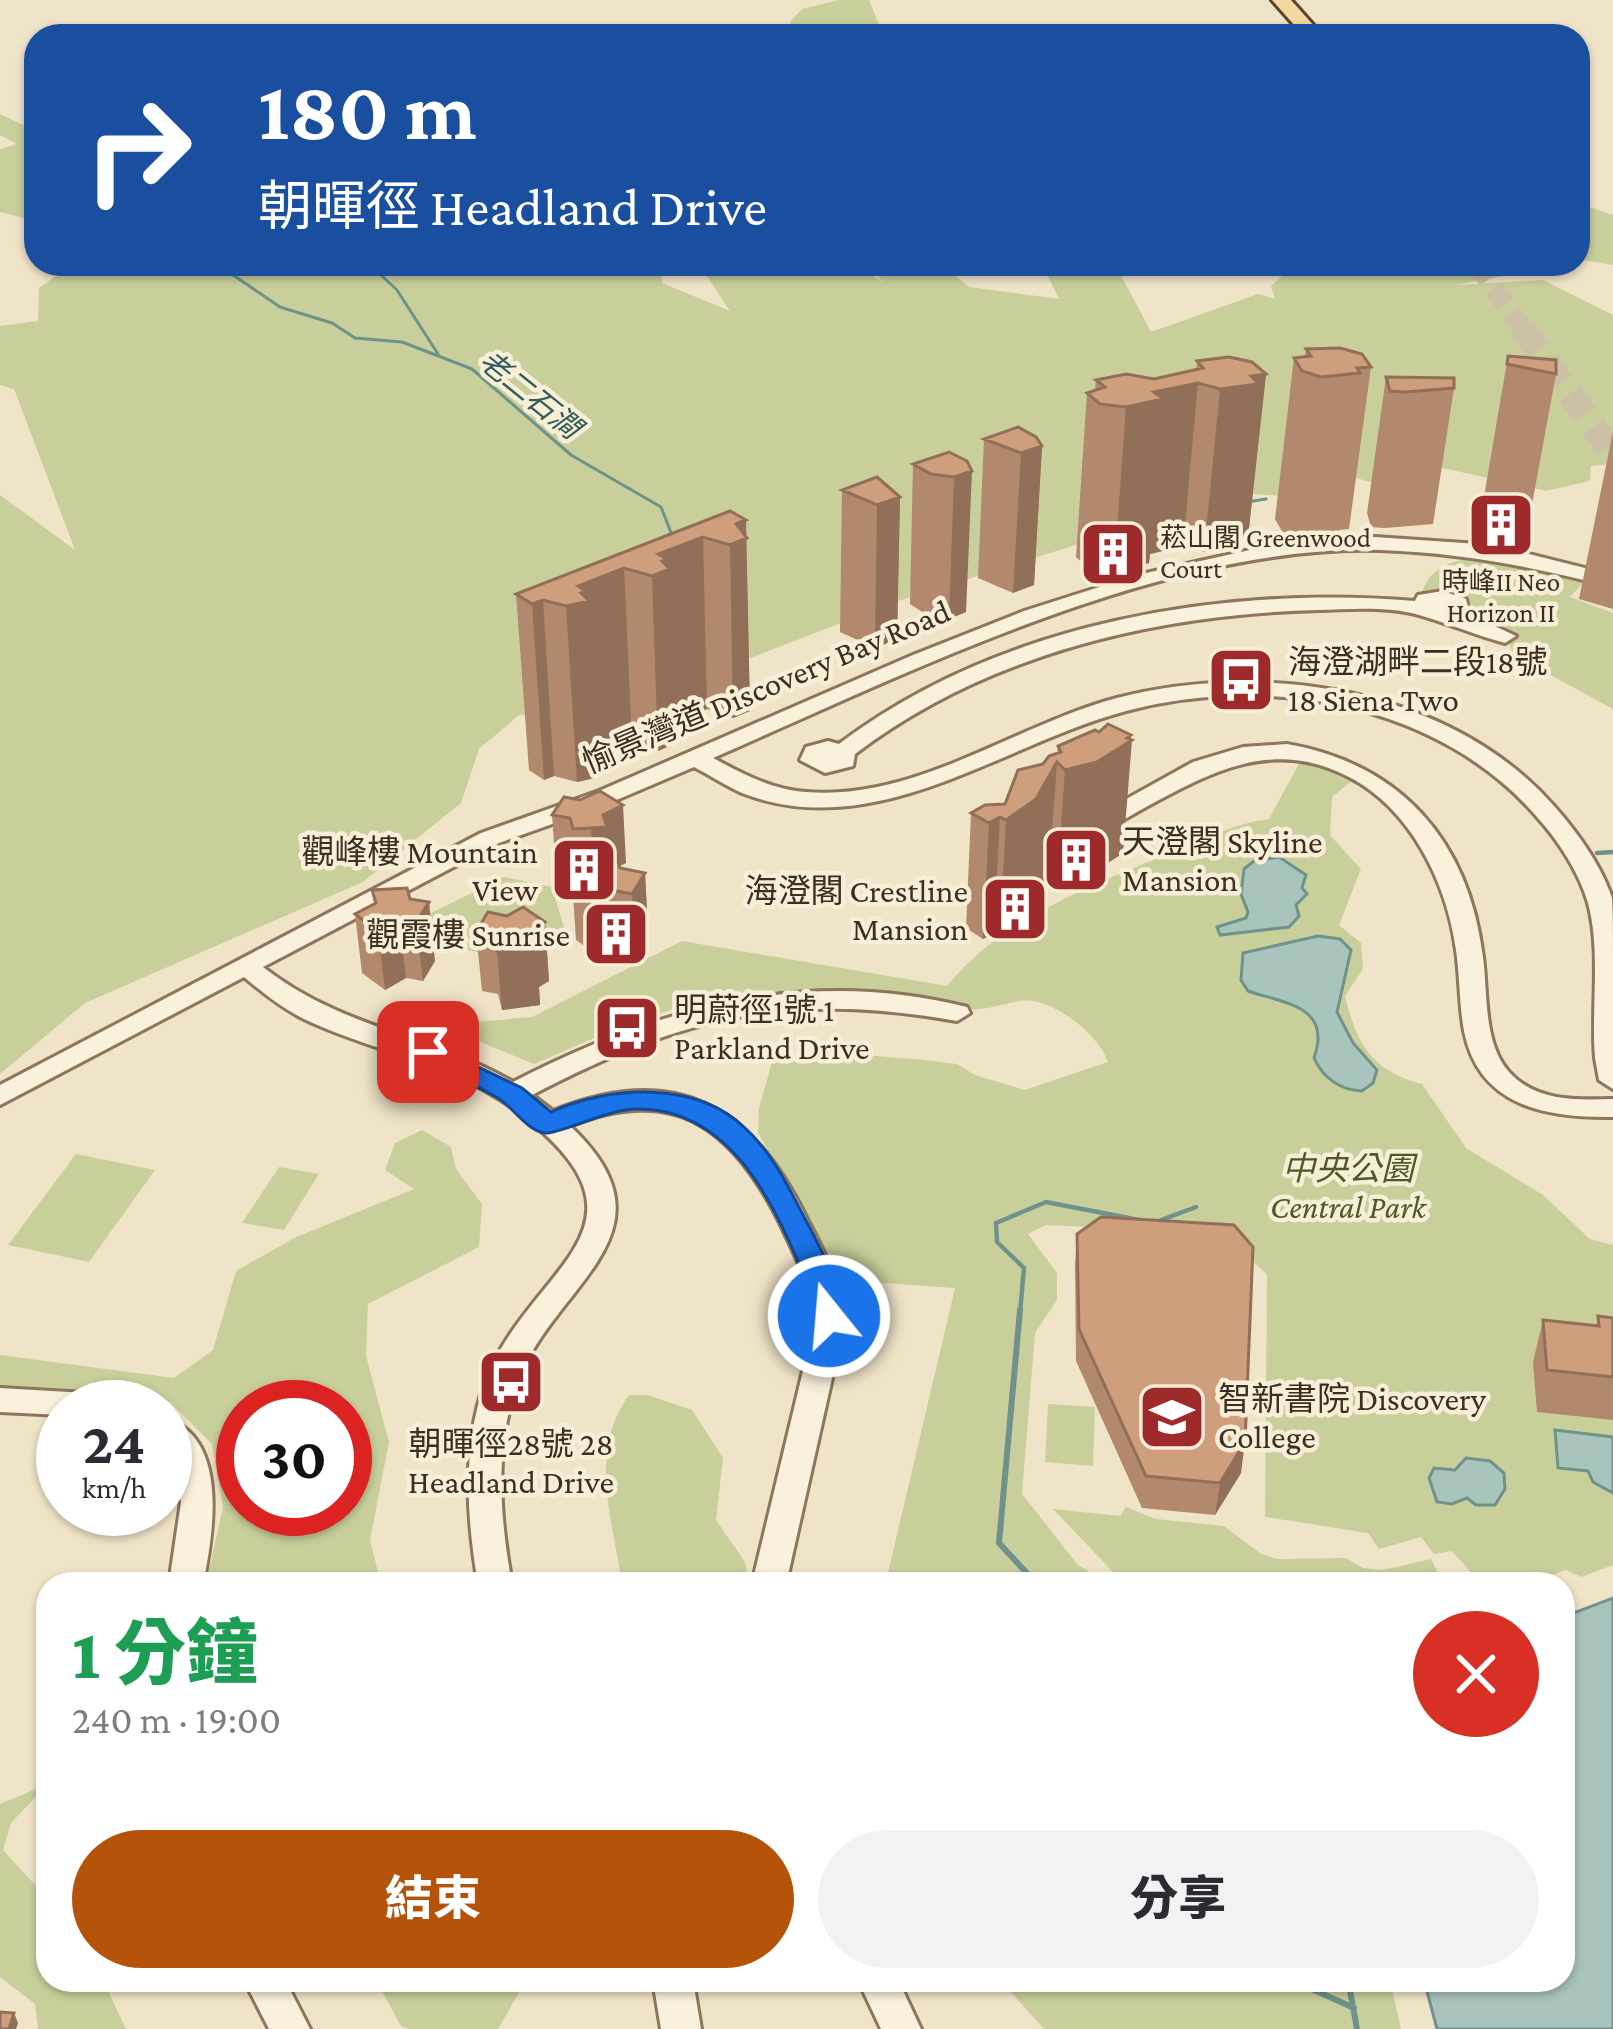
<!DOCTYPE html>
<html lang="zh-TW">
<head>
<meta charset="utf-8">
<style>
	body { margin:0; font-family:"Crimson Pro","Noto Sans TC",serif; background:#f2f2f3; color:#2b2b33; height:100vh; display:flex; flex-direction:column; font-size:45px; white-space:nowrap }
	* { box-sizing:border-box; margin:0 }
	p { font-size:39px; color:#7c7c81 }
	.icon { flex:none; width:66px; height:66px; fill:none; stroke:currentColor; stroke-width:2; stroke-linecap:round; stroke-linejoin:round }
	.map { position:relative; flex:1; overflow:hidden }
	.panel { position:absolute; left:36px; top:1572px; width:1539px; height:420px; display:flex; flex-direction:column; background:#fff; border-radius:36px; box-shadow:0 3px 9px #0004 }
	.panel>* { flex:none }
	.guide { position:absolute; left:24px; top:24px; width:1566px; height:252px; border-radius:36px; box-shadow:0 3px 9px #0004; background:#1a4fa0; color:#fff; overflow:hidden }
	.speed { position:absolute; left:36px; top:1380px; display:flex; gap:24px; font-size:60px; font-weight:700; text-align:center }
	.speed>* { display:grid; place-content:center; width:156px; height:156px; border-radius:50%; background:#fff; box-shadow:0 3px 9px #0004; line-height:1 }
	.speed small { font-size:30px; font-weight:400 }
	.speed .limit { border:18px solid #d22; background:#fff; color:#111 }
	.pin { position:absolute; display:grid; place-items:center; width:102px; height:102px; color:#fff; margin:-51px; border-radius:24px; box-shadow:0 6px 18px #0006 }
	.me { position:absolute; width:132px; margin:-66px; rotate:343deg; stroke-linejoin:round; filter:drop-shadow(0 0 9px #0008) }
	.turn { display:flex; align-items:center; gap:42px; height:252px; padding:0 36px; font-size:54px }
	.turn .icon { width:156px; height:156px; stroke-width:2.5 }
	.turn b { display:block; font-size:84px; line-height:102px }
	.round { display:grid; place-items:center; flex:none; width:126px; height:126px; border-radius:63px; background:#f2f2f3 }
	.summary { display:flex; align-items:center; justify-content:space-between; height:204px; padding:0 36px }
	h1 { font-size:72px; font-weight:800; line-height:90px; color:#1e9e55 }
	.button { display:flex; gap:24px; margin-top:auto; padding:24px 36px }
	.button a { flex:1; height:138px; border-radius:72px; background:#b45309; color:#fff; font-size:48px; font-weight:800; line-height:138px; text-align:center }
	.button a+a { background:#f2f2f3; color:#2b2b33 }
	.map>svg:first-child { display:block }
	.green { fill:#c9cf9b; fill-rule:evenodd }
	.water { fill:#a9c4bc; stroke:#6f938a; stroke-width:3 }
	.lines { fill:none; stroke-linecap:round; stroke-linejoin:round }
	.stream-far2 { stroke:#6f938a; stroke-width:3 }
	.stream-far1 { stroke:#6f938a; stroke-width:4.5 }
	.stream { stroke:#6f938a; stroke-width:6 }
	.major-tunnel-far1 { stroke:#ccc0a6; stroke-width:20; stroke-dasharray:20 10; stroke-linecap:butt }
	.major-tunnel { stroke:#ccc0a6; stroke-width:26; stroke-dasharray:26 14; stroke-linecap:butt }
	.minor-casing { stroke:#8d765c; stroke-width:6 }
	.major-casing { stroke:#5b4430; stroke-width:6 }
	.minor { fill:#faf1dc; fill-rule:evenodd }
	.major { fill:#f3d9a0; fill-rule:evenodd }
	.wall { fill:#b2896c }
	.shaded-wall { fill:#916f58 }
	.building { fill:#cf9f7d; stroke:#916f58; stroke-width:3 }
	.route { fill:#1a73e8; stroke:#114b97; stroke-width:3 }
	.labels { text-anchor:middle; dominant-baseline:central; stroke-width:9; stroke-linejoin:round; paint-order:stroke }
	.far-poi-label { font-size:27px; fill:#3d2e20; stroke:#f7eed8; text-anchor:start }
	.far-water-label { font-size:30px; font-style:italic; fill:#2f5d5a; stroke:#f7eed8 }
	.poi-label { font-size:33px; fill:#3d2e20; stroke:#f7eed8; text-anchor:start }
	.street-label { font-size:33px; fill:#3d2e20; stroke:#f7eed8 }
	.park-label { font-size:33px; font-style:italic; fill:#4d5a26; stroke:#f7eed8 }
</style>
</head>
<body>
<div class="map">
<svg width="1613" height="2029" viewBox="0 0 1613 2029">
	<rect width="100%" height="100%" fill="#f0e4c8"/>
	<path class="green" d="M838,0H869L879,25L874,32L793,29L790,22L802,9Z
		M0,114L36,131V221L0,212V149L17,144L0,135Z
		M1578,203L1613,215V265L1578,259V241L1587,238L1578,239Z
		M73,264H660L662,283L730,311L699,264H854L883,282L868,264H941L969,287L1059,299L1042,264H1115L1151,332L1258,294L1275,299L1271,286L1296,264H1518L1509,275L1456,285L1543,280L1613,315V464L1591,466L1590,481L1546,491L1420,463L1396,489L1338,473L1312,498L1241,493L898,601L616,710L519,715L479,749L461,803L363,882L85,1003L0,1074V495L75,550L14,389L0,385V326L38,321L39,288Z
		M1489,557L1584,582L1570,597L1613,613V709L1512,654L1507,632L1466,615L1468,603L1422,592C1433,562 1459,559 1489,557Z
		M1301,760L1357,777L1332,797L1330,835L1361,869L1339,925L1361,943L1363,969L1345,996C1357,1045 1372,1071 1422,1084L1466,1148L1543,1195L1590,1239L1613,1245V1565L1581,1577L1566,1570L1552,1575L1548,1584H1481L1452,1551L1434,1554L1421,1537L1379,1549L1368,1533L1265,1517L1267,1274L1220,1233L1046,1225L1028,1234L1057,1273V1300L1035,1333L1022,1494L1078,1565L1110,1584H891L887,1577L955,1288L843,1280L758,1133L759,1108L772,1062L818,1051L924,1060L957,1064L975,1075L1025,1090L1108,1062C1099,1036 1062,1006 1033,1001C1013,998 991,1012 970,1009C892,998 813,988 733,997C664,1005 597,1037 534,1064L439,1025L532,1017L682,941L947,986C1000,920 1088,887 1165,855C1200,841 1231,824 1269,819Z
		M504,877L552,887L564,927L507,957L438,945L409,924Z
		M422,1130L451,1147L456,1169L482,1204L479,1247L368,1304L366,1356L389,1442L370,1540L381,1584H206L223,1507L212,1444L170,1402L102,1392L0,1387V1355L174,1378L213,1350L236,1271L294,1238L414,1189L385,1170L395,1143ZM243,1407H345V1509H243Z
		M76,1154L155,1170L89,1262L8,1245Z
		M279,1167L319,1174L284,1230L242,1223Z
		M629,1395H648L692,1410L723,1458L716,1520L745,1562L749,1584H628L620,1572C610,1510 590,1449 629,1395Z
		M1048,1404L1095,1407L1093,1466L1045,1462Z
		M1126,1507L1156,1519L1224,1526L1261,1554L1277,1559L1346,1558L1363,1568L1383,1570L1431,1559L1444,1584H1138L1117,1576L1053,1509L1120,1516Z
		M48,1784L11,1823L3,1850L48,1899V1980H103L126,2029H38L35,2004L0,1977V1804Z
		M376,1980H516L521,1989L498,2029H409L401,2026Z
		M1006,1980H1390L1401,2029H1044L1008,1989Z"/>
	<path class="water" d="M1279,857L1306,875L1302,888L1307,894L1296,905L1299,916L1289,927L1220,935L1217,927L1246,918L1248,912L1241,894L1244,869L1254,861Z
		M1318,936L1340,939L1351,950L1337,1012L1353,1043L1377,1070L1373,1083L1362,1091C1340,1090 1323,1078 1314,1058C1333,1005 1282,1003 1248,991L1241,980L1243,953Z
		M1555,1430L1613,1437V1493L1593,1482L1588,1471L1558,1468Z
		M1466,1458L1490,1461L1504,1473L1505,1489L1495,1505H1476L1467,1498L1452,1504L1437,1502L1429,1478L1434,1468L1455,1470Z
		M1613,1598V2029H1437L1424,1980H1563V1617Z"/>
	<g class="lines">
		<path class="stream-far2" d="M217,264L280,307L332,323L355,338L402,342L472,369L571,455L661,507L672,535
			M369,264L397,290L438,354
			M1247,502L1266,499"/>
		<path class="stream-far1" d="M1597,853L1613,852
			M1156,1222L1196,1207
			M1020,1313L1024,1268L997,1242L996,1223L1046,1202L1139,1220"/>
		<path class="stream" d="M1020,1310L999,1543L1037,1584
			M1292,1980L1354,2008
			M1348,1980L1357,2029"/>
		<path class="major-tunnel-far1" d="M1476,264L1525,332"/>
		<path class="major-tunnel" d="M1523,329L1613,454"/>
		<defs>
			<path id="minor" d="M1375,537L1493,545L1613,575V587C1532,567 1464,553 1380,550C1164,544 908,673 713,758C743,774 772,790 806,792C916,801 1015,725 1117,698C1265,660 1450,688 1554,806C1577,832 1601,865 1612,898C1613,914 1613,936 1613,952C1613,998 1613,1043 1613,1089L1599,1080L1595,1058C1591,1007 1601,951 1588,903C1579,872 1558,840 1537,817C1439,703 1267,673 1126,711C1002,744 876,845 742,793C726,786 710,775 694,767L600,807L499,843L263,967C342,1029 429,1034 513,1082C656,1008 806,966 967,1007L970,1013L957,1021C788,991 683,1016 532,1095L553,1111C676,1062 751,1105 806,1217C827,1258 842,1283 843,1329L786,1584H752L813,1329C812,1285 799,1264 781,1225C735,1131 677,1082 570,1126C685,1234 551,1285 517,1384C494,1448 500,1518 512,1584H478C467,1519 462,1449 484,1385C526,1265 676,1229 513,1108C450,1062 373,1052 304,1019C282,1008 263,993 244,977L0,1105V1085L481,833L599,791L913,655L1024,611L1137,575L1259,548Z
				M1443,591L1466,599L1469,614L1516,636L1505,643C1475,635 1448,623 1419,615C1389,606 1350,609 1319,610C1156,614 986,654 855,754L853,766L825,773L800,760L806,747L828,741L839,744C997,624 1219,585 1415,601L1418,595Z
				M1287,744C1401,764 1469,841 1483,957C1488,994 1483,1043 1509,1072C1536,1102 1577,1100 1613,1099V1117C1547,1118 1479,1107 1464,1031C1459,1004 1460,977 1456,950C1447,883 1411,809 1349,777C1271,736 1207,774 1137,812C1121,821 1104,832 1086,828L1083,823L1193,762L1243,747Z
				M0,1388L121,1395L132,1399L137,1407H63V1415L0,1412Z
				M165,1418C230,1438 213,1535 203,1584H169L181,1502L174,1465L165,1451Z
				M244,1980H285L310,2029H269Z
				M653,1980H693L701,2029H661Z
				M858,1980H898L921,2029H881Z"/>
			<path id="major" d="M1272,0H1291L1323,36H1304Z"/>
		</defs>
		<use href="#minor" class="minor-casing"/>
		<use href="#major" class="major-casing"/>
		<use href="#minor" class="minor"/>
		<use href="#major" class="major"/>
	</g>
	<path class="wall" d="M1306,349L1371,367L1349,529L1339,530V536L1301,540L1283,533L1275,519L1294,358L1305,357Z
		M1508,356L1556,374L1526,537L1479,526Z
		M1197,361L1266,374L1248,537L1241,538L1240,547L1204,552L1183,546L1150,554L1149,563L1114,572L1088,568L1076,557L1087,393L1095,391L1096,380L1154,379L1196,370Z
		M1386,377L1454,388L1433,524L1385,528L1371,527L1367,513Z
		M1613,431V609L1579,599Z
		M984,439L1042,446L1034,585L1013,593L978,578Z
		M967,461L966,612L949,619L927,615L910,604L913,464Z
		M842,490L900,497L897,639L875,648L840,632Z
		M730,511L746,537L750,711L733,718L707,709L675,723L676,743L658,751L632,742L598,757L599,777L577,782L554,776L544,780L529,770L516,594Z
		M1099,732L1123,853L1088,876L1057,884L1049,876L1029,914L1000,936L994,933L983,939L966,928L971,813L1005,804L1043,764L1057,754L1058,746Z
		M564,797L626,863L619,866L620,868L645,873L648,931L635,952L611,947L597,955L576,940L572,881L575,880L574,876L556,872L552,815Z
		M372,890L410,899L435,961L423,981L406,978L385,990L362,973L355,914L374,904Z
		M545,922L549,981L539,987L540,1005L502,1010L498,994L482,991L476,932Z
		M1077,1234L1241,1473L1215,1515L1142,1508L1076,1361L1075,1265Z
		M1598,1316L1613,1318V1420L1537,1412L1533,1362L1543,1320L1596,1326Z"/>
	<path class="shaded-wall" d="M1266,374L1248,537L1241,538L1240,547L1204,552L1220,389L1251,376Z
		M1198,383L1183,546L1150,554L1149,563L1114,572L1126,407L1154,392Z
		M1042,446L1034,585L1013,593L1021,453Z
		M972,471L966,612L949,619L954,477Z
		M900,497L897,639L875,648L877,505Z
		M746,520L750,711L733,718L730,545L736,524Z
		M703,537L707,709L675,723L676,743L658,751L652,576L658,554Z
		M624,568L632,742L598,757L599,777L577,782L566,606L578,586Z
		M543,600L554,776L544,780L532,604Z
		M1131,735L1130,741L1132,740L1123,853L1088,876L1057,884L1065,770Z
		M1057,762L1049,876L1029,914L1000,936L1006,820Z
		M623,805L626,863L609,871L595,887L591,829L603,815Z
		M1000,817L994,933L983,939L989,823Z
		M645,873L648,931L635,952L632,894Z
		M607,889L611,947L597,955L593,896Z
		M429,902L435,961L423,981L416,922Z
		M399,919L406,978L385,990L378,931Z
		M545,922L549,981L539,987L540,1005L502,1010L497,951Z
		M1245,1442L1241,1473L1215,1515L1220,1483Z
		M14,2013L18,2023L16,2029H9Z"/>
	<path class="building" d="M1340,348L1362,354L1371,367L1357,368L1360,373L1321,377L1302,371L1294,358L1311,356L1306,349Z
		M1508,356L1556,360V374L1507,364Z
		M1229,357L1252,362L1266,374L1251,376L1258,384L1220,389L1198,383L1154,392L1163,399L1126,407L1100,404L1087,393L1105,387L1096,380L1126,374L1154,379L1203,368L1197,361Z
		M1386,377L1454,378V388L1405,392L1390,391Z
		M1018,427L1036,437L1042,446L1021,453L984,439Z
		M949,452L967,461L972,471L954,477L931,474L913,464Z
		M877,477L900,497L877,505L842,490Z
		M730,511L746,520L736,524L747,538L730,545L703,537L658,554L667,559L662,561L670,569L652,576L624,568L578,586L586,591L581,593L589,601L566,606L543,600L532,604L516,594Z
		M1108,724L1131,735L1127,738L1132,740L1097,762L1065,770L1057,762L1036,799L1006,820L1000,817L989,823L971,813L985,805L1005,804L1018,770L1043,764L1049,756L1061,752L1058,746L1095,730L1099,732Z
		M600,791L623,805L603,815L607,827L573,829L570,818L552,815L564,797L580,800Z
		M616,856L620,868L645,873L632,894L607,889L593,896L572,881L587,874L584,863Z
		M407,888L410,899L429,902L416,922L399,919L378,931L355,914L376,903L372,890Z
		M523,907L545,922L531,930L535,945L497,951L493,935L476,932L488,912L507,916Z
		M1101,1217L1234,1225L1253,1247L1245,1442L1220,1483L1146,1476L1079,1329L1077,1234Z
		M1598,1316L1613,1318V1377L1547,1370L1543,1320L1599,1326Z
		M0,2012L14,2013L9,2029H0Z"/>
	<path class="route" d="M428,1043L522,1088L551,1112C608,1086 696,1080 745,1128C771,1152 786,1182 802,1213C821,1248 836,1278 844,1316L840,1324H818C808,1308 810,1288 802,1271C771,1197 727,1106 634,1109C606,1110 560,1134 545,1133C528,1131 514,1109 501,1100C475,1084 445,1072 418,1058L414,1052Z"/>
	<defs>
		<symbol id="building-square" viewBox="-11 -11 22 22"><rect x="-9" y="-9" width="18" height="18" rx="4" fill="#9e2a2b" stroke="#f7eed8"/><path d="M-4-6H4V6H1V3H-1V6H-4ZM-2.5-4.3h1.7v1.8h-1.7ZM.8-4.3h1.7v1.8H.8ZM-2.5-1h1.7V.8h-1.7ZM.8-1h1.7V.8H.8Z" fill="#fff"/></symbol>
		<symbol id="bus-square" viewBox="-11 -11 22 22"><rect x="-9" y="-9" width="18" height="18" rx="4" fill="#9e2a2b" stroke="#f7eed8"/><path d="M-5-6H5V4H4V6H2V4H-2V6H-4V4H-5ZM-3.5-4V0h7V-4ZM-3.5 1.2v1.5H-2V1.2ZM2 1.2v1.5H3.5V1.2Z" fill="#fff"/></symbol>
		<symbol id="school-square" viewBox="-11 -11 22 22"><rect x="-9" y="-9" width="18" height="18" rx="4" fill="#9e2a2b" stroke="#f7eed8"/><path d="M0-5L7-2L0 1L-7-2ZM-4 1L0 2.5L4 1V4Q0 6-4 4Z" fill="#fff"/></symbol>
	</defs>
	<g fill-rule="evenodd">
		<use href="#building-square" x="1463" y="487" width="76" height="76"/>
		<use href="#building-square" x="1075" y="516" width="76" height="76"/>
		<use href="#bus-square" x="1203" y="642" width="76" height="76"/>
		<use href="#building-square" x="1038" y="822" width="76" height="76"/>
		<use href="#building-square" x="546" y="832" width="76" height="76"/>
		<use href="#building-square" x="977" y="871" width="76" height="76"/>
		<use href="#building-square" x="578" y="896" width="76" height="76"/>
		<use href="#bus-square" x="589" y="990" width="76" height="76"/>
		<use href="#bus-square" x="473" y="1344" width="76" height="76"/>
		<use href="#school-square" x="1134" y="1379" width="76" height="76"/>
	</g>
	<g class="labels">
		<g class="far-poi-label">
			<text x="1160" y="538">菘山閣 Greenwood<tspan x="1160" dy="31">Court</tspan></text>
			<text x="1501" y="582" text-anchor="middle">時峰II Neo<tspan x="1501" dy="31">Horizon II</tspan></text>
		</g>
		<g class="far-water-label">
			<text transform="translate(530 394) rotate(39)">老二石澗</text>
		</g>
		<g class="poi-label">
			<text x="1288" y="661">海澄湖畔二段18號<tspan x="1288" dy="38">18 Siena Two</tspan></text>
			<text x="1122" y="841">天澄閣 Skyline<tspan x="1122" dy="38">Mansion</tspan></text>
			<text x="538" y="851" text-anchor="end">觀峰樓 Mountain<tspan x="538" dy="38">View</tspan></text>
			<text x="968" y="890" text-anchor="end">海澄閣 Crestline<tspan x="968" dy="38">Mansion</tspan></text>
			<text x="570" y="934" text-anchor="end">觀霞樓 Sunrise</text>
			<text x="674" y="1009">明蔚徑1號 1<tspan x="674" dy="38">Parkland Drive</tspan></text>
			<text x="1218" y="1398">智新書院 Discovery<tspan x="1218" dy="38">College</tspan></text>
			<text x="511" y="1443" text-anchor="middle">朝暉徑28號 28<tspan x="511" dy="38">Headland Drive</tspan></text>
		</g>
		<g class="street-label">
			<text transform="translate(766 686) rotate(-23)">愉景灣道 Discovery Bay Road</text>
		</g>
		<g class="park-label">
			<text x="1348" y="1168">中央公園<tspan x="1348" dy="38">Central Park</tspan></text>
		</g>
	</g>
</svg>
<div class="speed"><div>24<small>km/h</small></div><div class="limit">30</div></div>
<div class="pin" style="left:428px;top:1052px;background:#d93025"><svg class="icon" aria-label="arrive" viewBox="0 0 24 24"><path d="M6 21V4h12l-3 4 3 4H6"/></svg></div>
<svg class="me" style="left:829px;top:1316px" viewBox="-20 -20 40 40"><circle r="17" fill="#1a73e8" stroke="#fff" stroke-width="3"/><path d="M0-11L8 9 0 5-8 9z" fill="#fff"/></svg>
<div class="guide">
<div class="turn"><svg class="icon" aria-label="right" viewBox="0 0 24 24"><path d="M7 20v-9h11M14 6l5 5-5 5"/></svg><div><b>180 m</b>朝暉徑 Headland Drive</div></div>
</div>
<section class="panel">
<div class="summary"><div><h1>1 分鐘</h1><p>240 m · 19:00</p></div><a class="round" style="background:#d93025;color:#fff"><svg class="icon" aria-label="close" viewBox="0 0 24 24"><path d="M6 6l12 12M18 6L6 18"/></svg></a></div>
<div class="button"><a>結束</a><a>分享</a></div>
</section>
</div>
</body>
</html>
